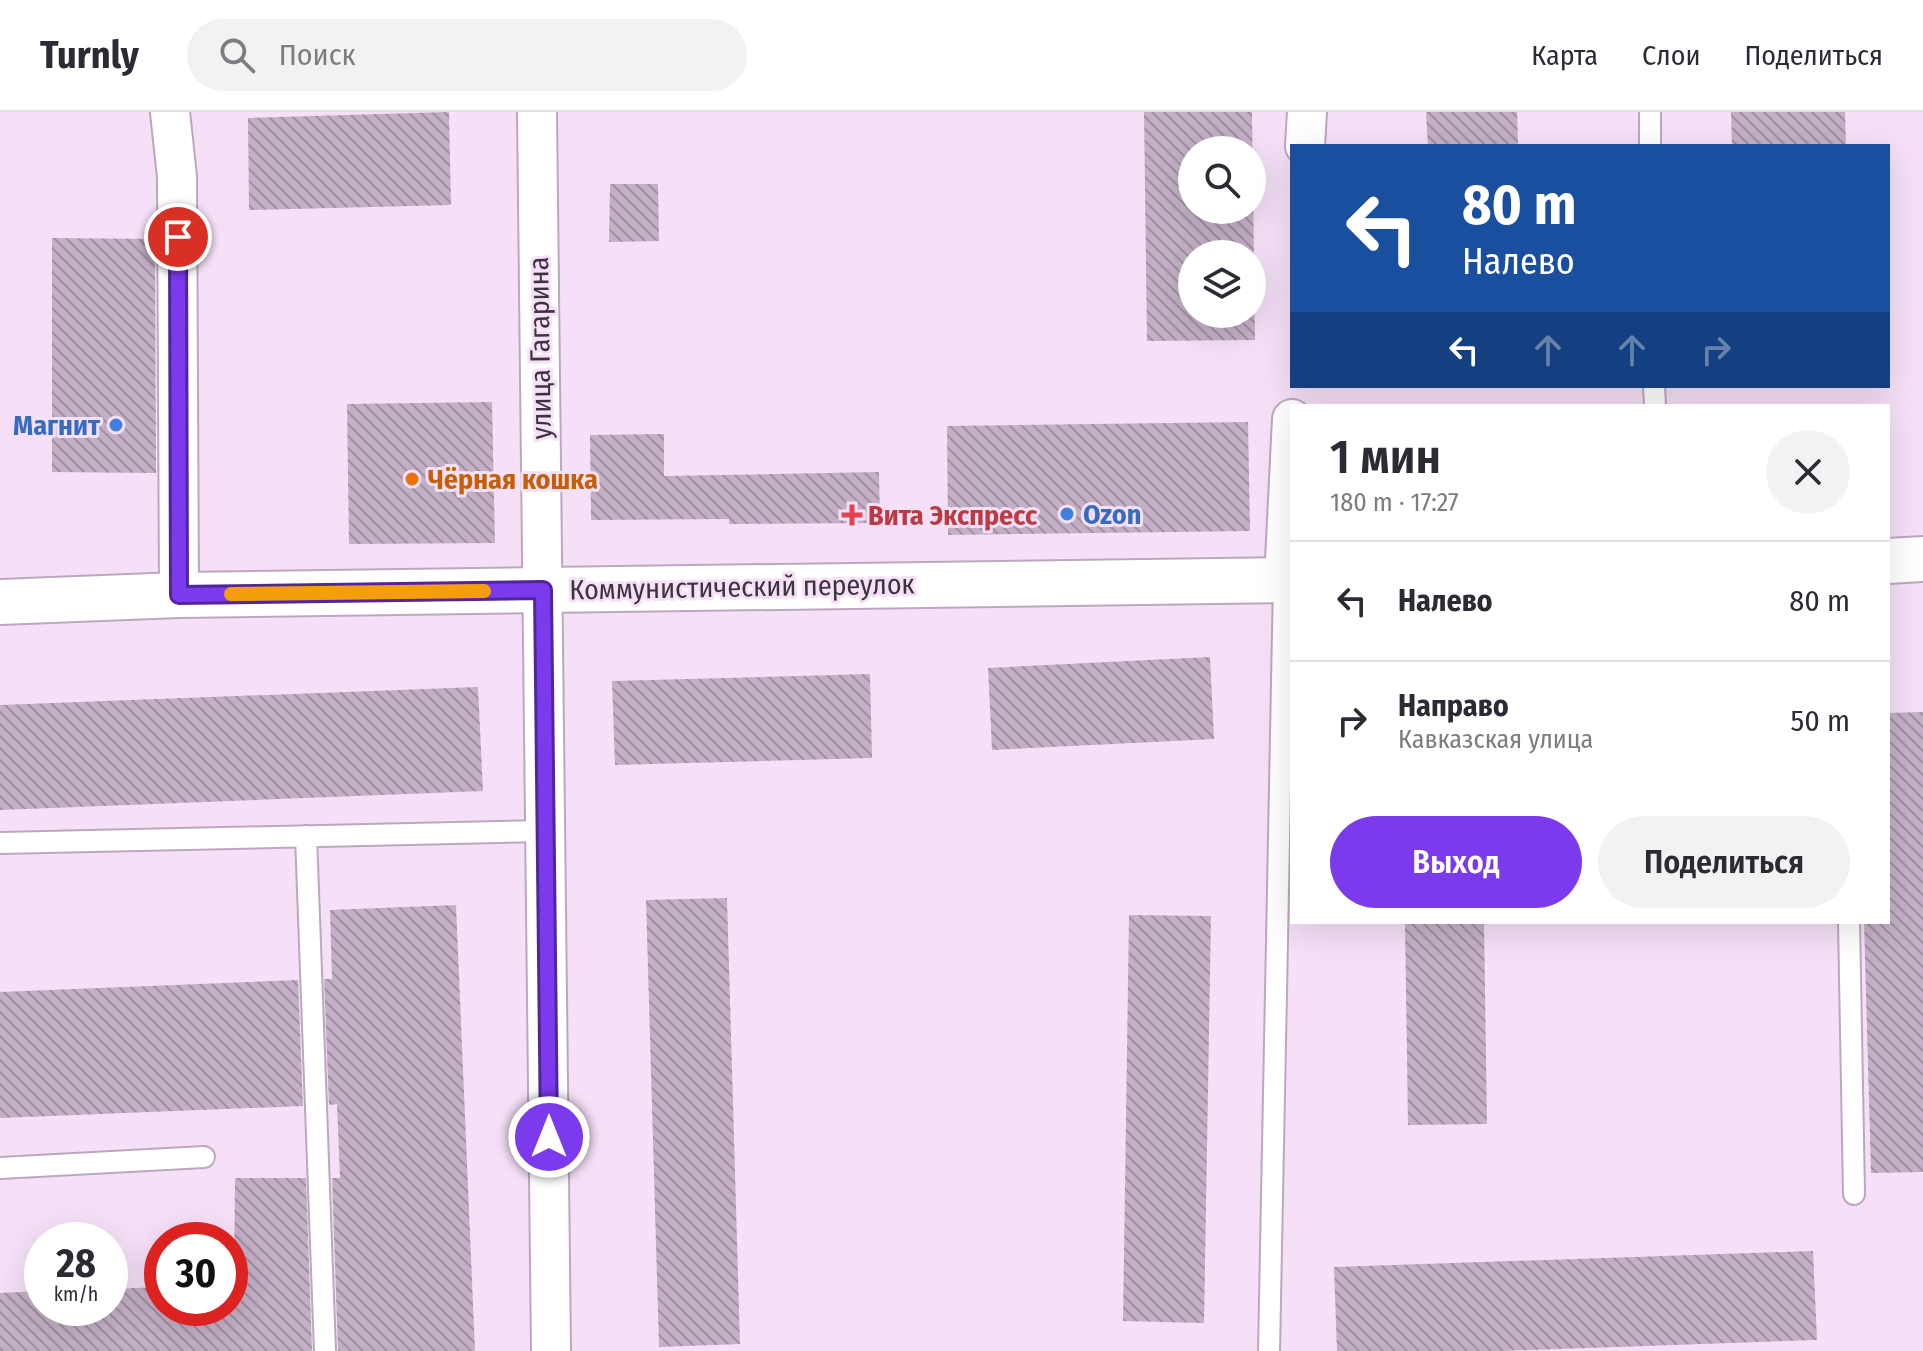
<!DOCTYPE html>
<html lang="ru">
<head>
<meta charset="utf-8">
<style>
	body { margin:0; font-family:"Fira Sans Condensed",sans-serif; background:#f2f2f3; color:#2b2b33; height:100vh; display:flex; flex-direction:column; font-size:30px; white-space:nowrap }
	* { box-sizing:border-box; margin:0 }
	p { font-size:26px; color:#7c7c81 }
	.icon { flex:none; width:44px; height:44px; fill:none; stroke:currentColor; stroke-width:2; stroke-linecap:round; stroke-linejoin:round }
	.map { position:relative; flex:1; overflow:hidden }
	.side { position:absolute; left:1290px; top:292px; width:600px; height:520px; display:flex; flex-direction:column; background:#fff; border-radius:0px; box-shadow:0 8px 32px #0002 }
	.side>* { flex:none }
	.banner { position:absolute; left:1290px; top:32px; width:600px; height:244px; border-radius:0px; box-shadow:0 8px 32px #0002; background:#1a4fa0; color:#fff; overflow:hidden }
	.fabs { position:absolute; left:1178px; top:24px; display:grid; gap:16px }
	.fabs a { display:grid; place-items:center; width:88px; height:88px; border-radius:50%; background:#fff; box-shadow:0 8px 32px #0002; font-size:40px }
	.speed { position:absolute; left:24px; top:1110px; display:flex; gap:16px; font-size:40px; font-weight:700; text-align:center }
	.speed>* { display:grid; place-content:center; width:104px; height:104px; border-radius:50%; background:#fff; box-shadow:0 8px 32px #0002; line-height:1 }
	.speed small { font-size:20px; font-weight:400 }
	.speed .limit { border:12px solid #d22; background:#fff; color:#111 }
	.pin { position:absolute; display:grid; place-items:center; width:68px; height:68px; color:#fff; margin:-34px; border:4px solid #fff; border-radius:50%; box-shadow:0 2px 8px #0007 }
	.me { position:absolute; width:88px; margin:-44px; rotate:0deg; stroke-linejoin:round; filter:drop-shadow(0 0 6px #0008) }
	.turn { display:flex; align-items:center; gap:28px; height:168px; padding:0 40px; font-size:36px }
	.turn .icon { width:104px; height:104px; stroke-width:2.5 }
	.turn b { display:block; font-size:56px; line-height:68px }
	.lanes { display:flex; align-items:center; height:76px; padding:0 40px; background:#0003; justify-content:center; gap:40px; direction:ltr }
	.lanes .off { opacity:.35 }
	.round { display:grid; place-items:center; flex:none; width:84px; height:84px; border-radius:42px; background:#f2f2f3 }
	.overview { display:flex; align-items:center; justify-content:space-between; height:136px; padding:0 40px }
	h1 { font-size:48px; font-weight:600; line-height:60px }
	.button { display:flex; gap:16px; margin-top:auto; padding:16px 40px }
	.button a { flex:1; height:92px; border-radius:48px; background:#7c3aed; color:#fff; font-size:32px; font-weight:600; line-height:92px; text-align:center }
	.button a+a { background:#f2f2f3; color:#2b2b33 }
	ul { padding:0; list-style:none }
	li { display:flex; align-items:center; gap:24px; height:120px; padding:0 40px; border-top:2px solid #e1e1e2 }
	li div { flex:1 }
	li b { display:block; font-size:30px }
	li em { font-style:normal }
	header { display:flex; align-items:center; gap:48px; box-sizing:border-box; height:112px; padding:0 40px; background:#fff; border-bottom:2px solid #e1e1e2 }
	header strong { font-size:38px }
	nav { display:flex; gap:44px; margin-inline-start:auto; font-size:28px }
	.search { width:560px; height:72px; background:#f2f2f3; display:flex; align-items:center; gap:20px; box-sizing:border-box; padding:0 28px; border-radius:44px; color:#7c7c81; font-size:30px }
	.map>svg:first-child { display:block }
	.building { fill:url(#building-back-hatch); fill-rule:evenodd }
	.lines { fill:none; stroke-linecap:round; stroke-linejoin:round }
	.lane-casing { stroke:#bca8be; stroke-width:24 }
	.street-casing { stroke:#bca8be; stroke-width:42 }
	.secondary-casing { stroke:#bca8be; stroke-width:48 }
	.lane { stroke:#fff; stroke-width:20 }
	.street { stroke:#fff; stroke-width:38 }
	.secondary { stroke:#fff; stroke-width:44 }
	.route-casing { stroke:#51269a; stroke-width:20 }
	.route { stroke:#7c3aed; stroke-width:14 }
	.slow { stroke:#f59e0b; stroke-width:14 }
	.shop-dot { fill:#3f7fe0; stroke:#f5e0f7; stroke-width:3 }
	.food-dot { fill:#e8710a; stroke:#f5e0f7; stroke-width:3 }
	.health-dot { fill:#e0444e; stroke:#f5e0f7; stroke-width:3 }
	.labels { text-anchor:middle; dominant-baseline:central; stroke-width:6; stroke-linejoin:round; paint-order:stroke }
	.street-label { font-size:28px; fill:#3c343d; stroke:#f5e0f7 }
	.shop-label { font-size:28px; font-weight:bold; fill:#366cbe; stroke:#f5e0f7; text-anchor:end }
	.food-label { font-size:28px; font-weight:bold; fill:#c56008; stroke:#f5e0f7; text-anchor:start }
	.health-label { font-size:28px; font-weight:bold; fill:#be3a42; stroke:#f5e0f7; text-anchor:start }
</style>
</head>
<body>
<header>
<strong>Turnly</strong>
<div class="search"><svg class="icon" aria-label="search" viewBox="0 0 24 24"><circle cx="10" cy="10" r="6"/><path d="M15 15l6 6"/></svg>Поиск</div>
<nav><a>Карта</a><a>Слои</a><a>Поделиться</a></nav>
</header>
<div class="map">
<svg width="1923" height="1239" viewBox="0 0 1923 1239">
	<defs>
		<pattern id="building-back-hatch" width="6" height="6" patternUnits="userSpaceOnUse" patternTransform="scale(2)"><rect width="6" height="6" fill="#c4b0c6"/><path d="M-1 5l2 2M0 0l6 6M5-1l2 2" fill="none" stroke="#a090a2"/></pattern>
	</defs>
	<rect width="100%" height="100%" fill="#f5e0f7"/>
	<path class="building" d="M449,0L451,93L249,98L248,6Z
		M1144,0H1252L1255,228L1147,229ZM1192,38H1252V98H1192ZM1192,142H1252V202H1192Z
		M1426,0H1517L1518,34H1428Z
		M1731,0H1845L1846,34H1732Z
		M610,72H658L659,129L609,130Z
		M52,126L155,127L156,361L52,360Z
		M492,290L495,431L349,432L347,292Z
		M1248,310L1250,419L948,423L947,314Z
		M664,322V364L879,360L880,411L729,412V407L591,408L590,323Z
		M1210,545L1214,627L992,638L988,556Z
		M870,562L872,646L615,653L612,569Z
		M478,575L483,679L0,698V593Z
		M1923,600V1060L1871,1061L1864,810H1888V601Z
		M727,786L740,1232L659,1235L646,788Z
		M456,793L475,1239H338L332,1066H340L337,992L329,993L324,867H332L330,798Z
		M1129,803L1211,804L1204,1211L1123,1209Z
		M1405,810H1484L1487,1012L1408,1013Z
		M298,868L303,994L0,1006V880Z
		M235,1066H306L312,1239H0V1181L42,1179V1196H110V1177L162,1175V1196H230V1172H234Z
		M1813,1139L1817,1228L1499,1239H1337L1334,1155Z"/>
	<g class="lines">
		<defs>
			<path id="lane" d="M1650,0V34
				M1654,274L1655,294
				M306,724L325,1239
				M0,731L546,719
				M1849,810L1854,1082
				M0,1056L204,1045
				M1269,1239L1284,469"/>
			<path id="street" d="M170,0L177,65L179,483
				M537,0L551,1239
				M1305,34L1307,0
				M1284,469L1292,307"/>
			<path id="secondary" d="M1888,449L1923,447
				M0,490L179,483L1292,468"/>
		</defs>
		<use href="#lane" class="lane-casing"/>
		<use href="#street" class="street-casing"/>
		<use href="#secondary" class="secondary-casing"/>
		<use href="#lane" class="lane"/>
		<use href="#street" class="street"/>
		<use href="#secondary" class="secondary"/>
	</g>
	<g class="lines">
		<defs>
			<path id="route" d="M178,125L179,483L543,478L549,1025"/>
		</defs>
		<use href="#route" class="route-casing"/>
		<use href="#route" class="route"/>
		<path class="slow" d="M231,482L484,479"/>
	</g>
	<g class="shop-dot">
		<circle cx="116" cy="313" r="8"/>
		<circle cx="1067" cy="402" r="8"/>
	</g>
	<circle class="food-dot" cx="412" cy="367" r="8"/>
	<path class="health-dot" d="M848 391h8v8h8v8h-8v8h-8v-8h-8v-8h8z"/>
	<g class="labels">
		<g class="street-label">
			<text transform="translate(540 236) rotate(-91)">улица Гагарина</text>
			<text transform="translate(742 475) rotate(-1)">Коммунистический переулок</text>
		</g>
		<g class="shop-label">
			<text x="100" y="313">Магнит</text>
			<text x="1083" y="402" text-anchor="start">Ozon</text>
		</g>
		<g class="food-label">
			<text x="428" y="367">Чёрная кошка</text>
		</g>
		<g class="health-label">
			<text x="868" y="403">Вита Экспресс</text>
		</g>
	</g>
</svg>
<div class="fabs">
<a><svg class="icon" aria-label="search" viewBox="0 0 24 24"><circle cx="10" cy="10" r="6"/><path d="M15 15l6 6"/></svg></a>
<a><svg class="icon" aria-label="layers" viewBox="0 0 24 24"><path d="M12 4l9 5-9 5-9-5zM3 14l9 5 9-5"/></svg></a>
</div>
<div class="speed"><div>28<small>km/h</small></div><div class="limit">30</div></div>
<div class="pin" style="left:178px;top:125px;background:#d93025"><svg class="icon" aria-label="arrive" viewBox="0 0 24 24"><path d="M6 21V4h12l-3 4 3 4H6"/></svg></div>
<svg class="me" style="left:549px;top:1025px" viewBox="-20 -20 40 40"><circle r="17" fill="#7c3aed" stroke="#fff" stroke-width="3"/><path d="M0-11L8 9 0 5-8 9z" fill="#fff"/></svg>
<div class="banner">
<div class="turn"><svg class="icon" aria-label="left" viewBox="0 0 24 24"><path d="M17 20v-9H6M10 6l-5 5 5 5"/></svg><div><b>80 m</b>Налево</div></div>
<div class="lanes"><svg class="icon" aria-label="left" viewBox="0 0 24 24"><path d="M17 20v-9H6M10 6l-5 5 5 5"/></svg><svg class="icon off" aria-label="ahead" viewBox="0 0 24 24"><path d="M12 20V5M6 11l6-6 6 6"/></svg><svg class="icon off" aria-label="ahead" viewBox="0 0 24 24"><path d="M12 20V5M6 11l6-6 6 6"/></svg><svg class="icon off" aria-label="right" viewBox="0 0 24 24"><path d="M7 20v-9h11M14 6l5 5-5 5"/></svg></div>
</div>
<section class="side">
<div class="overview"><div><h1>1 мин</h1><p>180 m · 17:27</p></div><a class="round"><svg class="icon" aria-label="close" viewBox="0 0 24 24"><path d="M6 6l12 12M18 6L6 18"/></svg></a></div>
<ul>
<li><svg class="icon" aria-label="left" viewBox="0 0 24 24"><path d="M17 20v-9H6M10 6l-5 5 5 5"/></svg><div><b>Налево</b></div><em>80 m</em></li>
<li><svg class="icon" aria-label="right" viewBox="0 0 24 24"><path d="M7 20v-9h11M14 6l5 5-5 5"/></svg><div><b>Направо</b><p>Кавказская улица</p></div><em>50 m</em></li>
</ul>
<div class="button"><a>Выход</a><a>Поделиться</a></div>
</section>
</div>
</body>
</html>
